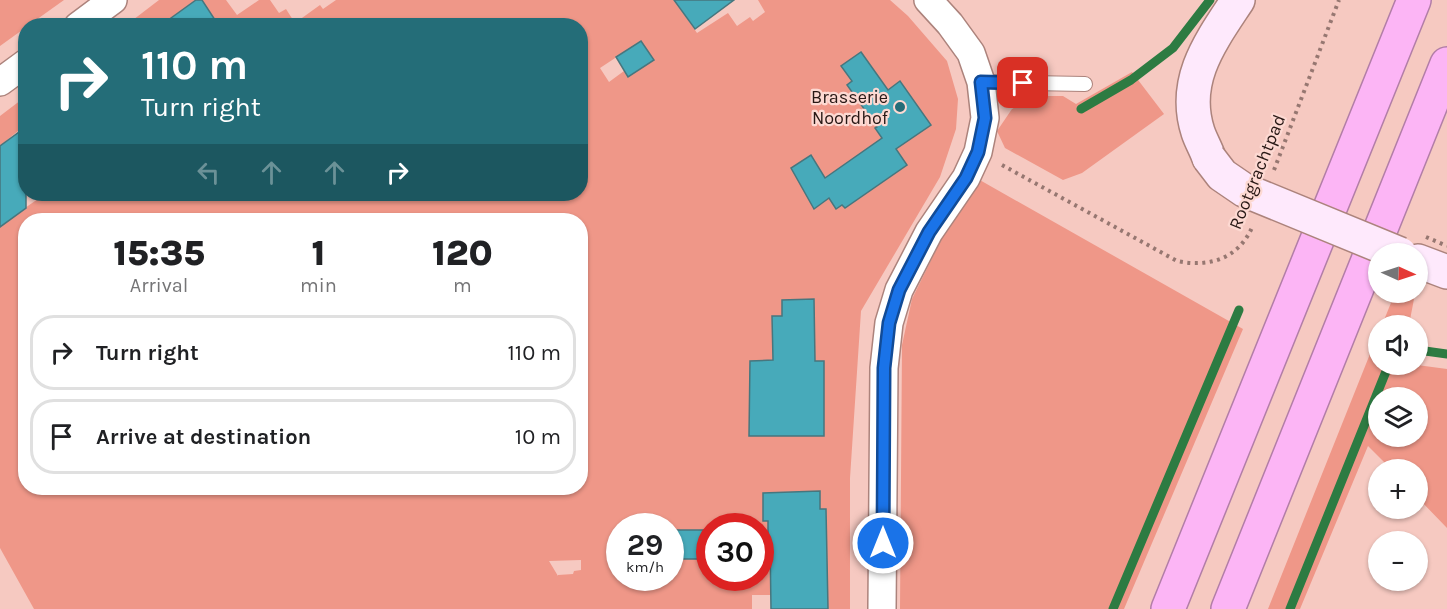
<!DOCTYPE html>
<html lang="en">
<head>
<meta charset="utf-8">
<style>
	body { margin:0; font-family:Karla,sans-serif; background:#f2f2f2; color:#202124; height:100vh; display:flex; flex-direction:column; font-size:22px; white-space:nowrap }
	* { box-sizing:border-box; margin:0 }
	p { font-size:20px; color:#757577 }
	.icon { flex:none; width:33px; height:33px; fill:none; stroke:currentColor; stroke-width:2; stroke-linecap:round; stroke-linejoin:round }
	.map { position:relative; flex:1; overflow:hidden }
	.side { position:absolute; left:18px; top:213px; width:570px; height:282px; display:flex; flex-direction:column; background:#fff; border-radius:24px; box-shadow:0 2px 4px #0004 }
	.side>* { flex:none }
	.guide { position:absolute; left:18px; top:18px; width:570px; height:183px; border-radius:24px; box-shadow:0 2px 4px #0004; background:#246d78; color:#fff; overflow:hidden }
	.needle { width:39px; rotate:93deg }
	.tools { position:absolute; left:1368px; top:243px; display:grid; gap:12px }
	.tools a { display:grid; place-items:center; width:60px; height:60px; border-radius:50%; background:#fff; box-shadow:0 2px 4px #0004; font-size:30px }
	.speed { position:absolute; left:606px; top:513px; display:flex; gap:12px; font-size:30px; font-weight:700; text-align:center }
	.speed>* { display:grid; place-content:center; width:78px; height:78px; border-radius:50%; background:#fff; box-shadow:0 2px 4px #0004; line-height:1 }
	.speed small { font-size:15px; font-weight:400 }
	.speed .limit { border:9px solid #d22; background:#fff; color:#111 }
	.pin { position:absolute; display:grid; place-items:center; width:51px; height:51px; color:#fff; margin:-26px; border-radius:12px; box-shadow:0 3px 9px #0006 }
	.me { position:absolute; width:66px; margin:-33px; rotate:0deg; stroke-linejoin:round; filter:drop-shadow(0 0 4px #0008) }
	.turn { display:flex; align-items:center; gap:21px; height:126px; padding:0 24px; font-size:27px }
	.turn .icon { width:78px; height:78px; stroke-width:2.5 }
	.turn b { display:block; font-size:42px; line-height:51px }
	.lanes { display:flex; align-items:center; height:57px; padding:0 24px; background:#0003; justify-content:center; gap:30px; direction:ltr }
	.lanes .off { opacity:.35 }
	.eta { display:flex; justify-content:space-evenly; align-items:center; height:102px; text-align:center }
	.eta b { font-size:36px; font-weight:800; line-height:42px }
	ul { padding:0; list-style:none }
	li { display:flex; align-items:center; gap:18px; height:75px; margin:0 12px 9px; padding:0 12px; border:3px solid #e0e0e0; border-radius:24px }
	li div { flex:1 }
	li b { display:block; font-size:22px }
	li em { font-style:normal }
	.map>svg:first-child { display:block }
	.green { fill:#ef9788; fill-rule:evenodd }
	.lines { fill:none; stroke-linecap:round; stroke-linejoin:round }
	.stream { stroke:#2d7b42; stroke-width:9 }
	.building { fill:#47aaba; stroke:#47767e; stroke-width:1.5 }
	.lane-casing { stroke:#ac837c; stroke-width:16 }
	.street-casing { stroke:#ac837c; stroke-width:30 }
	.secondary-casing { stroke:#ac837c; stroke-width:36 }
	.highway-casing { stroke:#b27ea7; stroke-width:36 }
	.path { stroke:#967771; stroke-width:4; stroke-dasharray:3 4.5; stroke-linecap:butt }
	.lane { stroke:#fff; stroke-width:14 }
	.street { stroke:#fff; stroke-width:27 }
	.secondary { stroke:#fee9fc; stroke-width:33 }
	.highway { stroke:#fcb5f5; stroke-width:33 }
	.secondary-bridge-casing { stroke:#ac837c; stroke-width:36; stroke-linecap:butt }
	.path-bridge { stroke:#967771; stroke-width:4; stroke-dasharray:3 4.5; stroke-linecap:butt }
	.secondary-bridge { stroke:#fee9fc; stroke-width:33 }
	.route-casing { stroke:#114b97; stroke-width:15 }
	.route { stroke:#1a73e8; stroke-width:10 }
	.poi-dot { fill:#246d78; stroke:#fdd9d2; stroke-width:2 }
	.labels { text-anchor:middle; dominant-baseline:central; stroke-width:4.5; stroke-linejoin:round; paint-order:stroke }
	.poi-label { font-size:18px; fill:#281815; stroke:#fdd9d2; text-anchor:end }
	.street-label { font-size:18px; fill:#281815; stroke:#fdd9d2 }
</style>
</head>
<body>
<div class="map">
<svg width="1447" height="609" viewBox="0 0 1447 609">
	<rect width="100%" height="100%" fill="#f6c9c1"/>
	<path class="green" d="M0,0H64L29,25L26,26L25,28L0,46Z
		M159,0H196L171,18L176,25L125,26Z
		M202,0H226L237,15L259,0H270L279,13L286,9L295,23L320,5L323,9L336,0H674L697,33L728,13L737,26L750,17L753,21L765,12L758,0H890L908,16L947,61L958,99L956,129L940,177L861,311L850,478V609H828V577H771V595H752V609H34L0,548V174L25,208L45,194H77L79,196L83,194H580V26L219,25ZM641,41L654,60L628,77L624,71L609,82L600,68ZM841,66L888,90L901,82L931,125L896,149L907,165L887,179L842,205L882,138L875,129L877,126L847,85L852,81ZM26,220H580V488H26ZM782,300H814L806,326H815V361H824L812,408H824V436H749V408H759L750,375V362L773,360L772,316H782ZM819,491L820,509H826L827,538L768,539V521H763V493ZM620,526H670V578H620ZM710,526H760V578H710L709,559H672V530H704V544H709ZM581,560V570L574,571L573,574L558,575V576L549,561Z
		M1132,72L1164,114L1082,173L1063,180L1005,148L997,131L1012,109L1035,96H1063L1076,104Z
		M25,97V125L0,146V116Z
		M978,179L1243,329L1124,609H900L902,345L912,299L942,238Z
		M1395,293H1404L1414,299L1409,325H1382Z
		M1378,334V364L1417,365L1447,369V528L1418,498V470L1391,469L1368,446L1300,609H1268ZM1378,398H1418V436H1378Z"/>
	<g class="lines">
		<path class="stream" d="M1081,109L1131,80L1173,48L1210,0
			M1418,350L1447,354
			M1113,609L1239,310
			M1290,609L1389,364"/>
	</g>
	<path class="building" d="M196,0H202L219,26H160Z
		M674,0H734L695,29Z
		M641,41L654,60L628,77L616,57Z
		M861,52L888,90L900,81L931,125L896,149L907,165L845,208L842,205L836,209L829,198L814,209L791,168L811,155L825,178L882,138L875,128L877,127L847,85L852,81L841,66Z
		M26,127V208L0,227V146Z
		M814,299L815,361H824V436H749L750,361L773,360L772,316H782V300Z
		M820,491V509H826L828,609H771L770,539H768V521H763V493Z
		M671,530H704L705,559H672Z"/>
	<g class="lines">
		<defs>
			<path id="lane" d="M981,82L1085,84"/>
			<path id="street" d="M78,26L113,0
				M0,82L26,63
				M882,609L884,368L889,323L899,290L929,232L966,178L978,152L985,118L981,82L971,53L950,24L928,0"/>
			<path id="secondary" d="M1209,158C1206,149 1201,141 1198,132C1181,80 1211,41 1238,0
				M1418,261L1447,272"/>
			<path id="highway" d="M1168,609L1414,0
				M1228,609L1447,64"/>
		</defs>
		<use href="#lane" class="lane-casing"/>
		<use href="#street" class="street-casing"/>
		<use href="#secondary" class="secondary-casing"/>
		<use href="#highway" class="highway-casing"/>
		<path class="path" d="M1002,165L1177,261C1210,268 1240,258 1253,225
			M1274,170L1339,0"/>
		<use href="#lane" class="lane"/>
		<use href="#street" class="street"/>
		<use href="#secondary" class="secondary"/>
		<use href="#highway" class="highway"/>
		<defs>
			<path id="secondary-bridge" d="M1209,158L1222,175L1244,190L1400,254"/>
		</defs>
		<use href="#secondary-bridge" class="secondary-bridge-casing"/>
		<path class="path-bridge" d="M1426,237L1447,246"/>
		<use href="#secondary-bridge" class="secondary-bridge"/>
	</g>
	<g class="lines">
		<defs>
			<path id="route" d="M883,543L884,368L889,323L899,290L929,232L966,178L978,152L985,118L981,82L1023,83"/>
		</defs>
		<use href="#route" class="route-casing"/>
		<use href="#route" class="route"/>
	</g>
	<circle class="poi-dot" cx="900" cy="107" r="6"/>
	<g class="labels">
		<g class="poi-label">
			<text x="888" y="97">Brasserie<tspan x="888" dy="21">Noordhof</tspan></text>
		</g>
		<g class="street-label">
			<text transform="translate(1257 172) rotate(-68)">Rootgrachtpad</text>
		</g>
	</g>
</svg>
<div class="tools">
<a><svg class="needle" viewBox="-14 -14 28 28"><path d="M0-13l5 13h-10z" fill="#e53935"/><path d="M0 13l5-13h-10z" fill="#757577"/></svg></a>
<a><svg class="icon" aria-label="sound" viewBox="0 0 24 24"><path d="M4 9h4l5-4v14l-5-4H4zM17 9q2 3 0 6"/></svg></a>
<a><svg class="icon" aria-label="layers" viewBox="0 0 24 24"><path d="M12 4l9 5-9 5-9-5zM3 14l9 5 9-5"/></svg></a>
<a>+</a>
<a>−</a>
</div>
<div class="speed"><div>29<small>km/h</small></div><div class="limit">30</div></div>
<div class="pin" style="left:1023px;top:83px;background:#d93025"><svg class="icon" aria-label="arrive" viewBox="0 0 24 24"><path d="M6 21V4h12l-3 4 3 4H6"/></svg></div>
<svg class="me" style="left:883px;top:543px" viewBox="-20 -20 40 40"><circle r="17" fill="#1a73e8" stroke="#fff" stroke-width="3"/><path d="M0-11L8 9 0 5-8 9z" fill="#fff"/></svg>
<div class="guide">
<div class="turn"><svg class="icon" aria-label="right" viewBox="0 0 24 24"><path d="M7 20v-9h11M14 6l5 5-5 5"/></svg><div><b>110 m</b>Turn right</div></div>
<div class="lanes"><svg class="icon off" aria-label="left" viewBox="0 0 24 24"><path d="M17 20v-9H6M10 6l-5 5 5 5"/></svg><svg class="icon off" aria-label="ahead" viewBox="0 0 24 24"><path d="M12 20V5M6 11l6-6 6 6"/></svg><svg class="icon off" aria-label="ahead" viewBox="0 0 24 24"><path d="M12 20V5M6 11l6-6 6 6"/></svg><svg class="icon" aria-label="right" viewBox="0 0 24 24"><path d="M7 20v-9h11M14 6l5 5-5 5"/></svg></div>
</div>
<section class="side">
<div class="eta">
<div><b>15:35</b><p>Arrival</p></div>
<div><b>1</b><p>min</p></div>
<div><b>120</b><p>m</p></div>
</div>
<ul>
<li><svg class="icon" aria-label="right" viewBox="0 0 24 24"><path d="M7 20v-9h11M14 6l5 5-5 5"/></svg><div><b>Turn right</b></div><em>110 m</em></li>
<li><svg class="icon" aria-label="arrive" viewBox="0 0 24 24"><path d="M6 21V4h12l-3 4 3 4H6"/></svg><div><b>Arrive at destination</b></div><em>10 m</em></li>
</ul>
</section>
</div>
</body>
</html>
